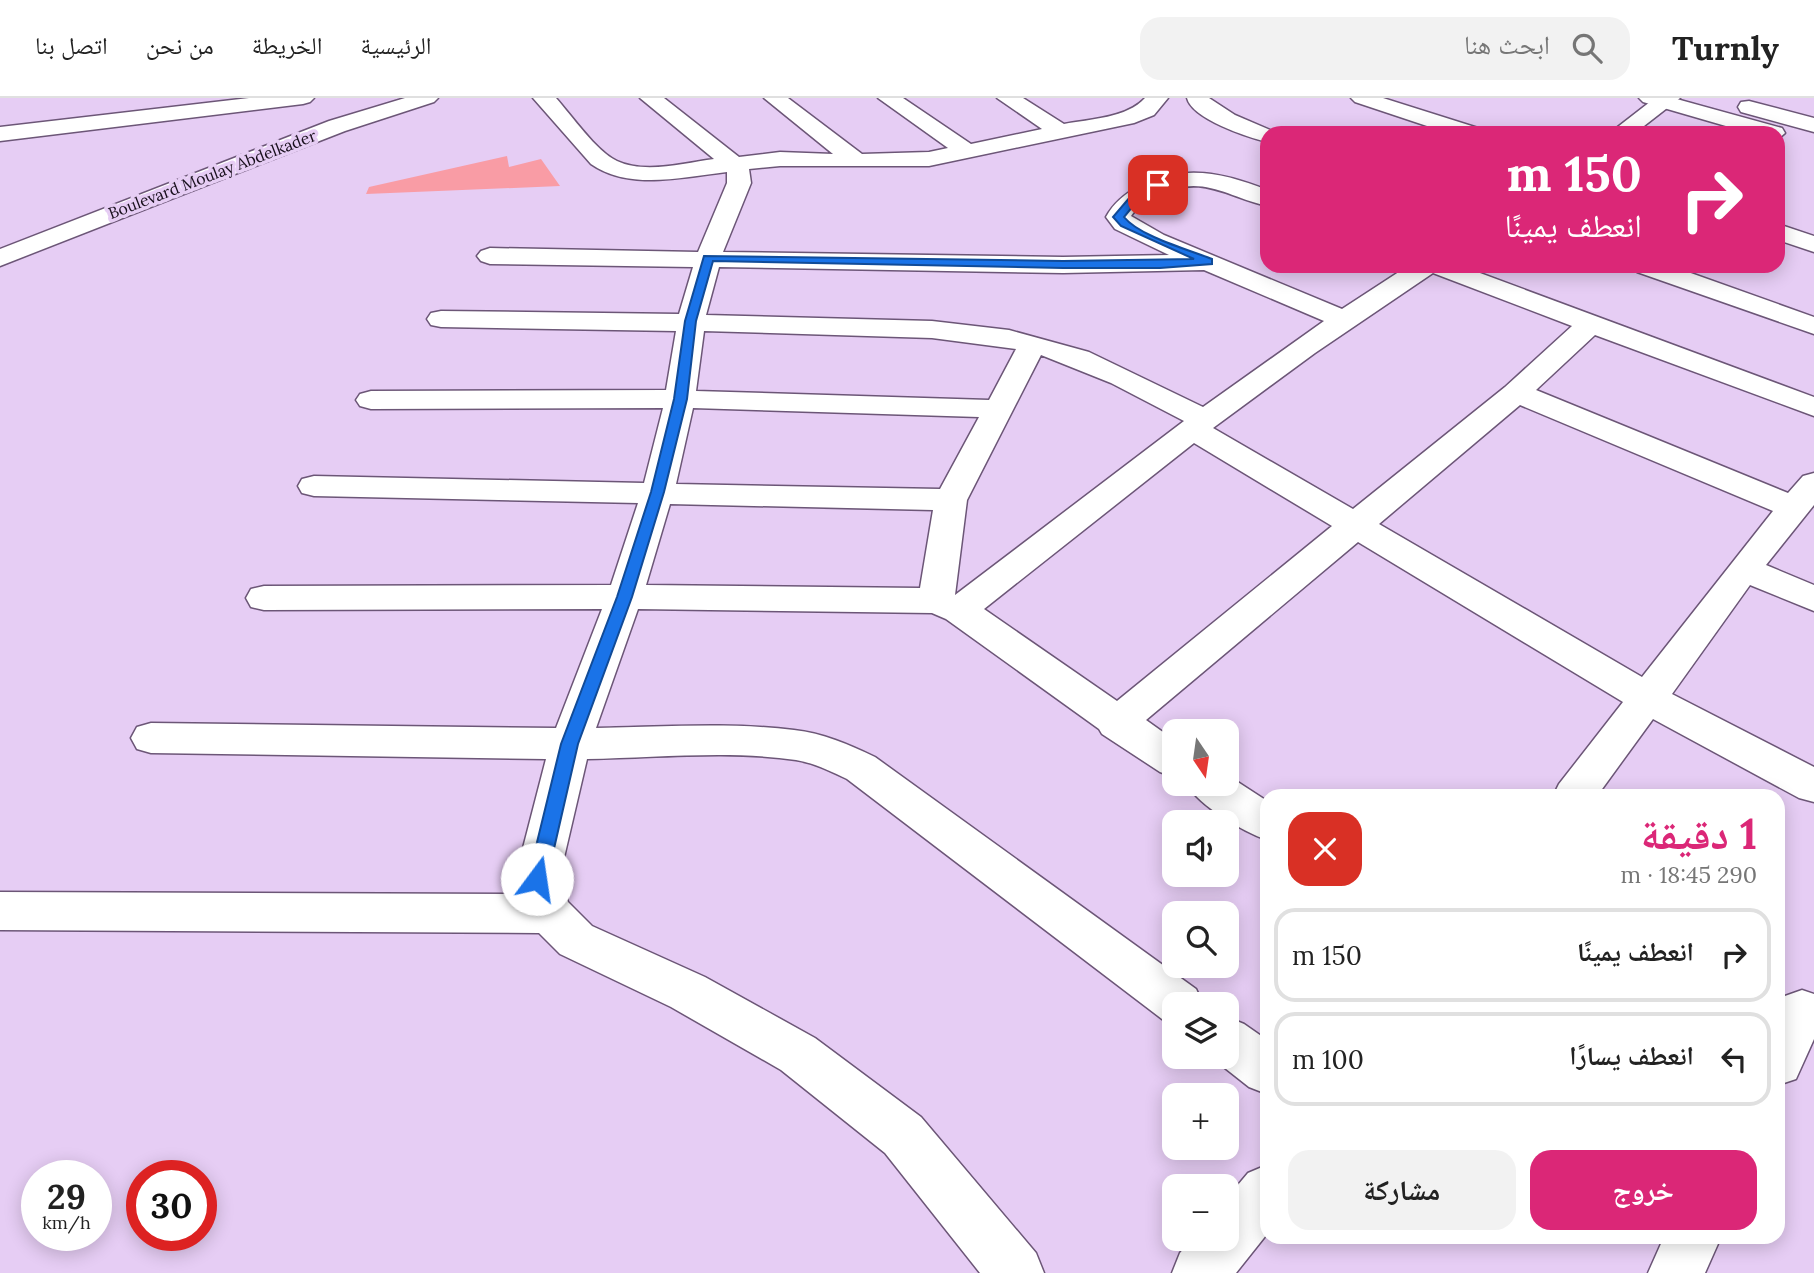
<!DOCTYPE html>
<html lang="ar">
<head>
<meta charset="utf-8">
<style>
	body { margin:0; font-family:Lora,"Noto Naskh Arabic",serif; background:#f2f2f2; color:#222; direction:rtl; height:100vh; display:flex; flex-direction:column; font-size:26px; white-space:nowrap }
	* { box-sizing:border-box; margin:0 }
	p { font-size:23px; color:#767676 }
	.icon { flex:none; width:38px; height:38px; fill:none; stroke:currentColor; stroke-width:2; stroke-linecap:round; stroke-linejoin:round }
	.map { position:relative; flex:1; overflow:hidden; direction:ltr }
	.sheet { position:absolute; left:1260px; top:691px; width:525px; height:455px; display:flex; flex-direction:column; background:#fff; border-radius:21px; box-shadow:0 4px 18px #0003; direction:rtl }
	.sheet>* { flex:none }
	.guide { position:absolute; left:1260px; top:28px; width:525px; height:147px; border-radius:21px; box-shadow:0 4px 18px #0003; direction:rtl; background:#db2777; color:#fff; overflow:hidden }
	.needle { width:46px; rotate:167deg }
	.tools { position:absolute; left:1162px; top:621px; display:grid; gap:14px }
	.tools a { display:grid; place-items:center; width:77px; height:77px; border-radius:14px; background:#fff; box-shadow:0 4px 18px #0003; font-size:35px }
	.speed { position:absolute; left:21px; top:1062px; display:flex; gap:14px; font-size:35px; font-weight:700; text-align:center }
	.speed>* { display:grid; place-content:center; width:91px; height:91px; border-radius:50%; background:#fff; box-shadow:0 4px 18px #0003; line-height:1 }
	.speed small { font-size:18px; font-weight:400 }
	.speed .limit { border:10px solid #d22; background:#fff; color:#111 }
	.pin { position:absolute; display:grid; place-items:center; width:60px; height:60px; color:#fff; margin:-30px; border-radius:14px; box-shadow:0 4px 10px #0006 }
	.me { position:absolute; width:77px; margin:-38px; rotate:14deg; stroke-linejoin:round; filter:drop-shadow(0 0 5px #0008) }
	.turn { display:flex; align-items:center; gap:24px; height:147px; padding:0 28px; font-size:32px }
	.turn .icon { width:91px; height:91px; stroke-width:2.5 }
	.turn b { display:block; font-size:49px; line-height:60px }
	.round { display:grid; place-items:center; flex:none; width:74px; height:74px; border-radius:21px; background:#f2f2f2 }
	.headline { display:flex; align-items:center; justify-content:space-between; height:119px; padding:0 28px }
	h1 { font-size:42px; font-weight:700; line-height:52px; color:#db2777 }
	.button { display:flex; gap:14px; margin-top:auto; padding:14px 28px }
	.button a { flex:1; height:80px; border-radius:21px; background:#db2777; color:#fff; font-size:28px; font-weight:700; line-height:80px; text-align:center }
	.button a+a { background:#f2f2f2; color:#222 }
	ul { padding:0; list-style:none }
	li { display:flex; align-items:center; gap:21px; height:94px; margin:0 14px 10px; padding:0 14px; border:4px solid #e0e0e0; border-radius:21px }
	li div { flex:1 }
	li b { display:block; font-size:26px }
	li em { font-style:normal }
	header { display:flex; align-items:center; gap:42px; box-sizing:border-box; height:98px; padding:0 35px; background:#fff; border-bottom:2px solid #e0e0e0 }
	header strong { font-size:33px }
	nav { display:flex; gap:38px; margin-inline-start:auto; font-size:24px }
	.search { width:490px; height:63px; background:#f2f2f2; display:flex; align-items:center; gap:18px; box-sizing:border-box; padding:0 24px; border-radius:21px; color:#767676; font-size:26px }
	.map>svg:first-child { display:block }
	.building { fill:#f99ca5 }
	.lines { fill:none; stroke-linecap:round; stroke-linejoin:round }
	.minor-casing { stroke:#6c5677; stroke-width:3 }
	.tertiary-casing { stroke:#6c5677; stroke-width:3 }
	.minor { fill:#fff; fill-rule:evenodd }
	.tertiary { fill:#fff; fill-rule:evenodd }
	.route { fill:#1a73e8; stroke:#114b97; stroke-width:2 }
	.labels { text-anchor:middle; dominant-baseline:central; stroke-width:7; stroke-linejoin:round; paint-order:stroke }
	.far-street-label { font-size:16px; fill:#180f1c; stroke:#e6cdf4 }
</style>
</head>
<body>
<header>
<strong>Turnly</strong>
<div class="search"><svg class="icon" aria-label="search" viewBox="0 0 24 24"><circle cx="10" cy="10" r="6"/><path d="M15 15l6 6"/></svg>ابحث هنا</div>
<nav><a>الرئيسية</a><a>الخريطة</a><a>من نحن</a><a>اتصل بنا</a></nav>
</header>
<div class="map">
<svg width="1814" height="1175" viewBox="0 0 1814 1175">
	<rect width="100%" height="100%" fill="#e6cdf4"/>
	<path class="building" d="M507,58L509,69L541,61L560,88L366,96L369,89Z"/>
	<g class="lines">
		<defs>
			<path id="minor" d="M249,0H314L310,4L303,6L0,43V29Z
				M533,0H556C572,18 596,53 617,63C645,76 685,65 714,61L640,0H664L739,59L780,54L833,56L764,0H788L862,56L929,54L948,50L878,0H903L971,46L1042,31L997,0H1023L1064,26C1090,21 1127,20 1145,0H1168L1154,17L1134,25L929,68H780L749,71L751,85L723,154L1063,159L1169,157L1115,131L1106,119C1114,104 1126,95 1141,87C1185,66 1224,75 1267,92V108C1224,98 1202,75 1156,98C1146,103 1137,109 1131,118L1164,137L1342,211L1408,168H1461L1814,299V318L1595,237L1536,292L1788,395L1803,378L1814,375V407L1766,467L1814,487V513L1750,487L1672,596L1814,669V704L1799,700L1653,621L1597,698H1553L1559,686L1623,604L1358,444L1146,622L1174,642V679L1160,674L1102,636L1099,631L946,521L932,515L638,511L596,630C662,629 729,624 794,632C823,635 850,647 875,659L1196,891L1203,906H1174V926L1162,921L847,681C830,673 814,665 796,662C728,652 655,660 587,661L559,781L568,804L592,828L705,879L815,940L921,1019L1036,1155L1044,1175H980L885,1055L781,972L671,909L560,856L539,835L0,832V794L520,796L515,781L546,661L151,655L137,651L131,640L137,629L151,625L556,630L602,511L264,512L251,509L246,500L251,491L264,488L611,487L638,405L314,398L302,395L298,388L302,381L314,378L644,385L663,310L371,311L360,308L356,302L360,296L371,293L666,292L676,233L441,229L431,227L427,221L431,215L441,213L679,216L693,169L490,166L481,163L477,158L481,153L490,150L698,154L727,85V74C682,79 630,93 591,66ZM719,169L1063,175L1204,172L1324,223L1203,309L1089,254L1009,232L932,223L706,217ZM1433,175L1572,228L1505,289L1353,411L1213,330L1315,255ZM704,233L932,240L1016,251L989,302L696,293ZM1041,257L1111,285L1184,323L955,497L967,402ZM1520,307L1773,413L1642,579L1379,426ZM693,310L979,319L940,391L676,386ZM1194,345L1332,428L1117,603L984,511ZM670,406L933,412L920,490L646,487Z
				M1187,0H1209L1235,17L1277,35H1267V44C1247,39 1192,21 1187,0Z
				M1351,0H1383L1478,30L1481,35H1448L1355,4Z
				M1655,0H1680L1635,35H1610Z
				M1778,126L1814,138V154L1778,142Z
				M1633,168H1671L1814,219V236L1637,174Z
				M1227,677L1267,703V742C1244,734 1199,708 1187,686H1227Z
				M1802,892L1814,896V941L1796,981L1778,987V912L1785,898Z
				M1227,919L1244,926L1267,942V996L1249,989L1211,959H1227Z
				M1267,1067V1136L1236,1175H1172L1180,1155L1192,1141H1227V1100L1248,1075Z
				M1664,1139H1721L1705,1175H1648Z"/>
			<path id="tertiary" d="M405,0H438L434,4L345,33L0,168V151L329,23Z
				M1639,0H1673L1782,30L1785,35L1778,41V35H1750L1643,4Z
				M1749,3L1814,20V34L1741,14L1738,9L1741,4Z"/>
		</defs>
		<use href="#minor" class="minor-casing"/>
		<use href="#tertiary" class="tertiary-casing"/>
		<use href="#minor" class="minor"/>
		<use href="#tertiary" class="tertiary"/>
	</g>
	<path class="route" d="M1158,84L1162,85V89L1137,103L1124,119C1139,138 1189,152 1212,161V166L1160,170H1063L713,163L696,223L687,301L664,394L632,499L578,646L547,781L544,786L537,789L531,786L528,781L561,646L617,499L651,394L674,301L685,223L704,158L1063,163L1194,161L1121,128L1113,119L1130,99Z"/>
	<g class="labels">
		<g class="far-street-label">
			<text transform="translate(212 76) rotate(-21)">Boulevard Moulay Abdelkader</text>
		</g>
	</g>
</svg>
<div class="tools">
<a><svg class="needle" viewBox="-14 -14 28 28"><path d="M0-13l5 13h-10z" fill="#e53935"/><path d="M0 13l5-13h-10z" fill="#767676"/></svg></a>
<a><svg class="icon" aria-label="sound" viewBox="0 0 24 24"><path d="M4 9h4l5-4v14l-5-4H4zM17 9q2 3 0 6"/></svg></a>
<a><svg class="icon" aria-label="search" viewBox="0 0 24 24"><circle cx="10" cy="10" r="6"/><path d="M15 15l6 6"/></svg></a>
<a><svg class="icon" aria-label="layers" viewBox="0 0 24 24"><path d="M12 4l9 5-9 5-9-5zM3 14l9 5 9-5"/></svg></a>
<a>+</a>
<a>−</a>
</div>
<div class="speed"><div>29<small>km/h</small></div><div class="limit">30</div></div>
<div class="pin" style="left:1158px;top:87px;background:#d93025"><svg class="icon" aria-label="arrive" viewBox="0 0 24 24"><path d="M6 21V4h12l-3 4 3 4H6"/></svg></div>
<svg class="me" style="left:537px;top:781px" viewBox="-20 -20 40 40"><circle r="19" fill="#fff"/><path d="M0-13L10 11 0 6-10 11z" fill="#1a73e8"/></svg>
<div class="guide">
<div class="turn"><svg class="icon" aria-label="right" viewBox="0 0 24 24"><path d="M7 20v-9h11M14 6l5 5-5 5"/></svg><div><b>150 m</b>انعطف يمينًا</div></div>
</div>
<section class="sheet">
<div class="headline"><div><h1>1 دقيقة</h1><p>290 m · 18:45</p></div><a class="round" style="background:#d93025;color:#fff"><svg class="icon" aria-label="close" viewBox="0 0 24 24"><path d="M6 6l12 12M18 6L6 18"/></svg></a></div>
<ul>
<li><svg class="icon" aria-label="right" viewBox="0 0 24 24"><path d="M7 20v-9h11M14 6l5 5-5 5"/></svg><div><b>انعطف يمينًا</b></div><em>150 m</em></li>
<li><svg class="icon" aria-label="left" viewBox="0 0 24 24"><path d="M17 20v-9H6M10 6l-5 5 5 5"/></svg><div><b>انعطف يسارًا</b></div><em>100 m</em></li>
</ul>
<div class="button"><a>خروج</a><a>مشاركة</a></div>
</section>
</div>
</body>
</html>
